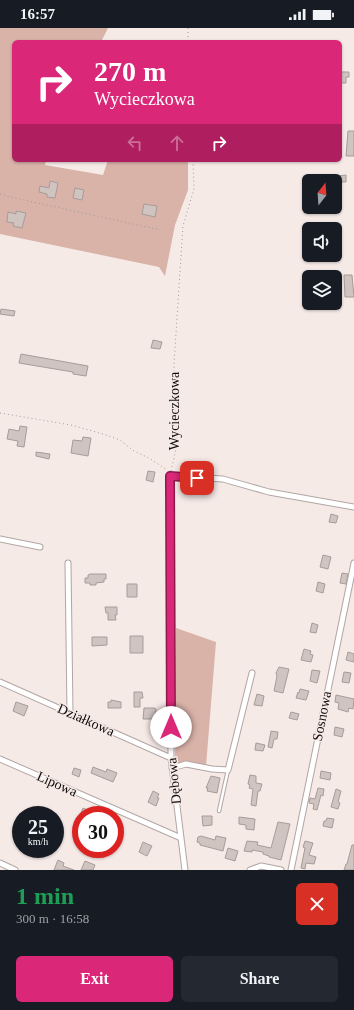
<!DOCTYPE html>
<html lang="en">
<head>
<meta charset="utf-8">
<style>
	body { margin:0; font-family:"Times New Roman",serif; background:#242831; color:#f1f3f6; height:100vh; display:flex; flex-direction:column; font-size:15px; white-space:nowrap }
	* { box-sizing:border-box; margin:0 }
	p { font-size:13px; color:#9ea1a6 }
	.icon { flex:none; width:22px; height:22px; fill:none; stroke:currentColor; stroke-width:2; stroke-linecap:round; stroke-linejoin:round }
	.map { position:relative; height:842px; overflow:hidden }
	.side { display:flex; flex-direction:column; background:#171b24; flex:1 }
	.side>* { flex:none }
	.banner { position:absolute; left:12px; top:12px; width:330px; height:122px; border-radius:6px; box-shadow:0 1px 3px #0004; background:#db2777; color:#fff; overflow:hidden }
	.needle { width:26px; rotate:17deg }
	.tools { position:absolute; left:302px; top:146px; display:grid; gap:8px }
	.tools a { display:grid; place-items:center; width:40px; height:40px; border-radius:6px; background:#171b24; box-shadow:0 1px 3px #0004; font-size:20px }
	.speed { position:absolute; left:12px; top:778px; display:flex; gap:8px; font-size:20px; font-weight:700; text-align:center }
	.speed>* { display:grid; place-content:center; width:52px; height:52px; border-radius:50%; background:#171b24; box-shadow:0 1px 3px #0004; line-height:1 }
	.speed small { font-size:10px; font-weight:400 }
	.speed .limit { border:6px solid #d22; background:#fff; color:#111 }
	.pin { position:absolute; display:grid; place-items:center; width:34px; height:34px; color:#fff; margin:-17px; border-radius:8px; box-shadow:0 2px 6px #0006 }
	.me { position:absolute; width:44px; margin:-22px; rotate:0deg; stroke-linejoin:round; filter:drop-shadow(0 0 3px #0008) }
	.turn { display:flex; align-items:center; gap:14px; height:84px; padding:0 16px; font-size:18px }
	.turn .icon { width:52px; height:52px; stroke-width:2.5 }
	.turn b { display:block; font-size:28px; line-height:34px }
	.lanes { display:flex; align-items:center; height:38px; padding:0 16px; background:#0003; justify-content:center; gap:20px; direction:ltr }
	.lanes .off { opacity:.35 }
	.round { display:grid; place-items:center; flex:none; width:42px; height:42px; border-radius:6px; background:#242831 }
	.overview { display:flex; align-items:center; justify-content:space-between; height:68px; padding:0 16px }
	h1 { font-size:24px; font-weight:800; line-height:30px; color:#1e9e55 }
	.action { display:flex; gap:8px; margin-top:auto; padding:8px 16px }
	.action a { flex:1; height:46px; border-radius:6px; background:#db2777; color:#fff; font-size:16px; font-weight:800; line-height:46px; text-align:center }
	.action a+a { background:#242831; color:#f1f3f6 }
	.status { display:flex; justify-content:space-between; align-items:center; height:28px; padding:0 20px; background:#171b24; direction:ltr }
	.status svg { height:11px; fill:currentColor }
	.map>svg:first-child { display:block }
	.green { fill:#d9b2a8 }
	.building { fill:#d0c4c1; stroke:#a79c99 }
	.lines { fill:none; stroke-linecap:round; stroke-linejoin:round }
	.lane-casing { stroke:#b1a6a3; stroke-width:4.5 }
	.street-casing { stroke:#b1a6a3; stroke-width:7 }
	.path { stroke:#a29997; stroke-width:1; stroke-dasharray:1 3; stroke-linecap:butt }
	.lane { stroke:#fff; stroke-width:2.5 }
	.street { stroke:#fff; stroke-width:5 }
	.route-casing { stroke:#8e194d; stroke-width:10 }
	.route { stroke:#db2777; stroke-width:7 }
	.labels { text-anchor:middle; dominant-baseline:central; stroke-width:3; stroke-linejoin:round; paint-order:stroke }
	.street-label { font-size:14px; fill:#100c0b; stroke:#f6eae7 }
</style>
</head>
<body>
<div class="status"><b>16:57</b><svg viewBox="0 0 49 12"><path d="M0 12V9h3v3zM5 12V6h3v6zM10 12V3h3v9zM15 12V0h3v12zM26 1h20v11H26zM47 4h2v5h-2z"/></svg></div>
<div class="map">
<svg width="354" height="842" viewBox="0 0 354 842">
	<rect width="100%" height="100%" fill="#f6eae7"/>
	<path class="green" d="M0,0H108L101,14H14V132H46L45,137L103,147L108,132H188V162L175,197L165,248L159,239L0,206Z
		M176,600L216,614L206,738L175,737Z"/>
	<path class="building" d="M340,44H349V49H346V55H340Z
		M348,103H354V128H346Z
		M346,147V154H338V148Z
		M50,153L58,155L55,170L47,169V166L39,164L40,158L49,160Z
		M75,160L84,162L82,172L73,170Z
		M144,176L157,178L155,189L142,186Z
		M16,183L26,185L22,200L13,198L14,195L7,194L8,184L16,186Z
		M344,247H352L354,269H345Z
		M1,281L15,283L14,288L0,286Z
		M153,312L162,314L160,321L151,320Z
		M21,326L88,338L86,348L73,346V344L19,335Z
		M20,398L27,399L24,419L17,418L18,413L7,411L9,401L19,403Z
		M83,409L91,410L88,428L71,425L73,412L82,413Z
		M36,424L50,426L49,431L36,428Z
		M148,443L155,444L153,454L146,452Z
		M331,486L338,488L336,495L329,494Z
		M323,527L331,529L328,541L320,539Z
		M342,545L348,546L346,556L340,555Z
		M90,546H106V551H104V554L96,555V557H90V555H85V550H88V547Z
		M318,554L325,556L323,565L316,563Z
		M127,556H137V569H127Z
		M105,579H117V587H115L116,592H108V585H106Z
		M312,595L318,597L316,605L310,604Z
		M130,608H143V625H130Z
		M92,609H107V617L92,618Z
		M304,621L311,623L310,626L313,627L311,634L301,632Z
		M348,624L354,626V634L346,632Z
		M279,639L289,641L283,665L274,663L277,648L276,645Z
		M312,642L320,643L317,655L310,653Z
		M344,644L351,645L349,655L342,654Z
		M300,661L309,663L306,672L296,670L298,664L299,665Z
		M134,664H142L143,670H140V679H134Z
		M257,666L264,668L262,678L254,677Z
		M336,667L354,671L353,681L349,680L348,684L338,681L339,675L335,674Z
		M111,672L121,674V680H108V674H111Z
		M16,674L28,678L24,688L13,683Z
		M144,680H154L156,681L155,691H143Z
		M291,684L299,686L297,692L289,690Z
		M335,699L344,701L342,709L334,707Z
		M271,703L278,704L277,711H274L272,720L268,719Z
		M256,715L265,717L263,723L255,722Z
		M93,739L106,744L107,741L117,745L113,754L91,745Z
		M74,740L81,742L79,749L72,746Z
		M321,743L331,745L330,752L320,750Z
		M250,747L256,748V755L262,756L260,763H258L256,778L251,777L253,761L249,760L250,757L248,756Z
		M211,748L220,750L217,765L207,763L208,760H206Z
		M318,760L324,761L323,768L321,767L317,782L313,781L314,776L309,775L310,770L315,771Z
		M336,761L341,763L338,774L340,775L338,781L331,779Z
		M153,763L159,766L157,770H159L156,778L148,774Z
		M83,780L98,787H80Z
		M202,788H212V797L203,798Z
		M239,789L255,791L254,802L246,801V797L239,796Z
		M327,790L334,791L332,800L323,798L324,793H326Z
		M278,794L290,796L281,832L269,829V828L263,826V824L252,822V824L244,823L247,813L258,814L257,817L271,820Z
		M115,795L123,798L115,816Z
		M201,808L215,812L216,808L226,810L223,823L200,817V815L197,814L198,809Z
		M305,813L313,815L309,827L316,829L314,836L306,835L305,841L301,840L305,820L303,819Z
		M143,814L152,818L147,828L139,824Z
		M352,817H354V842H344L346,836H347Z
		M228,820L238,823L235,833L225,830Z
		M58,832L64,835L63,838L74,842H54Z
		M85,833L95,837L93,842H81Z"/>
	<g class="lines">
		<defs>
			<path id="lane" d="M219,783L228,742"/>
			<path id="street" d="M0,511L40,519
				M68,535L70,685
				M0,654L171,730
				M0,731L181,810
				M172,740L186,736L212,741L228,742L252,645
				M0,835L15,842
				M185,842L171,730L170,448L223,451L269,464L354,479
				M250,842L261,838L281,842
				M291,842L354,535"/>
		</defs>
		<use href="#lane" class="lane-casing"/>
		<use href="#street" class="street-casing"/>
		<path class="path" d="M188,0V14
			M0,166L6,168L160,202
			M0,385L71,397L103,406L120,412L134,423L149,430L167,442
			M171,443L177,416L174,336L183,198L194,161L193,132"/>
		<use href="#lane" class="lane"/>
		<use href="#street" class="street"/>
	</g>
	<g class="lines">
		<defs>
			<path id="route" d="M171,699L170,448L197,450"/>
		</defs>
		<use href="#route" class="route-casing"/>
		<use href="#route" class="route"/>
	</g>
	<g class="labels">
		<g class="street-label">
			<text transform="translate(174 383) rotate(-90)">Wycieczkowa</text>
			<text transform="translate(322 688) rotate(-79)">Sosnowa</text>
			<text transform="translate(86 692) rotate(24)">Działkowa</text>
			<text transform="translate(174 753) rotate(-96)">Dębowa</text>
			<text transform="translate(57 756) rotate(24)">Lipowa</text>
		</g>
	</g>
</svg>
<div class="tools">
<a><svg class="needle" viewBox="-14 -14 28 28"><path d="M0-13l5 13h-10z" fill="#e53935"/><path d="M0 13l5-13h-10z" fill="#9ea1a6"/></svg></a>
<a><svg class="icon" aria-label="sound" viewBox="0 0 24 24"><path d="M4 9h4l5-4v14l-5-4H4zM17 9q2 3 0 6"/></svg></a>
<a><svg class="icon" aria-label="layers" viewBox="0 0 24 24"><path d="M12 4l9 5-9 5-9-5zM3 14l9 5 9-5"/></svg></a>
</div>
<div class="speed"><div>25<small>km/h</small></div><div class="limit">30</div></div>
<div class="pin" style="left:197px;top:450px;background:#d93025"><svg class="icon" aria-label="arrive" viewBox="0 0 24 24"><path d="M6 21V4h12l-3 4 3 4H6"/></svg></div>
<svg class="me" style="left:171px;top:699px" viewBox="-20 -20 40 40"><circle r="19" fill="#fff"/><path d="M0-13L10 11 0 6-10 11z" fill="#db2777"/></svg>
<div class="banner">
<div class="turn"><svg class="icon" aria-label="right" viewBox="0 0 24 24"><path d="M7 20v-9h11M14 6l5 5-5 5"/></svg><div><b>270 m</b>Wycieczkowa</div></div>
<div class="lanes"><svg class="icon off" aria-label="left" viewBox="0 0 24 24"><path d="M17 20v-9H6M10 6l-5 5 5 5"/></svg><svg class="icon off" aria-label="ahead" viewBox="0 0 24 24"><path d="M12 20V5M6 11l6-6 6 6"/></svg><svg class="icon" aria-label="right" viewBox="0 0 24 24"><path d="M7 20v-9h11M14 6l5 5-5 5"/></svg></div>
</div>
</div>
<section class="side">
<div class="overview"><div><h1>1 min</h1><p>300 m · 16:58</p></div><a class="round" style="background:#d93025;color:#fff"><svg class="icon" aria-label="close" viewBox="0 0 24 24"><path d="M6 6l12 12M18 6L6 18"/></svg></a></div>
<div class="action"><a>Exit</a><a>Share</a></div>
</section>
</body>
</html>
